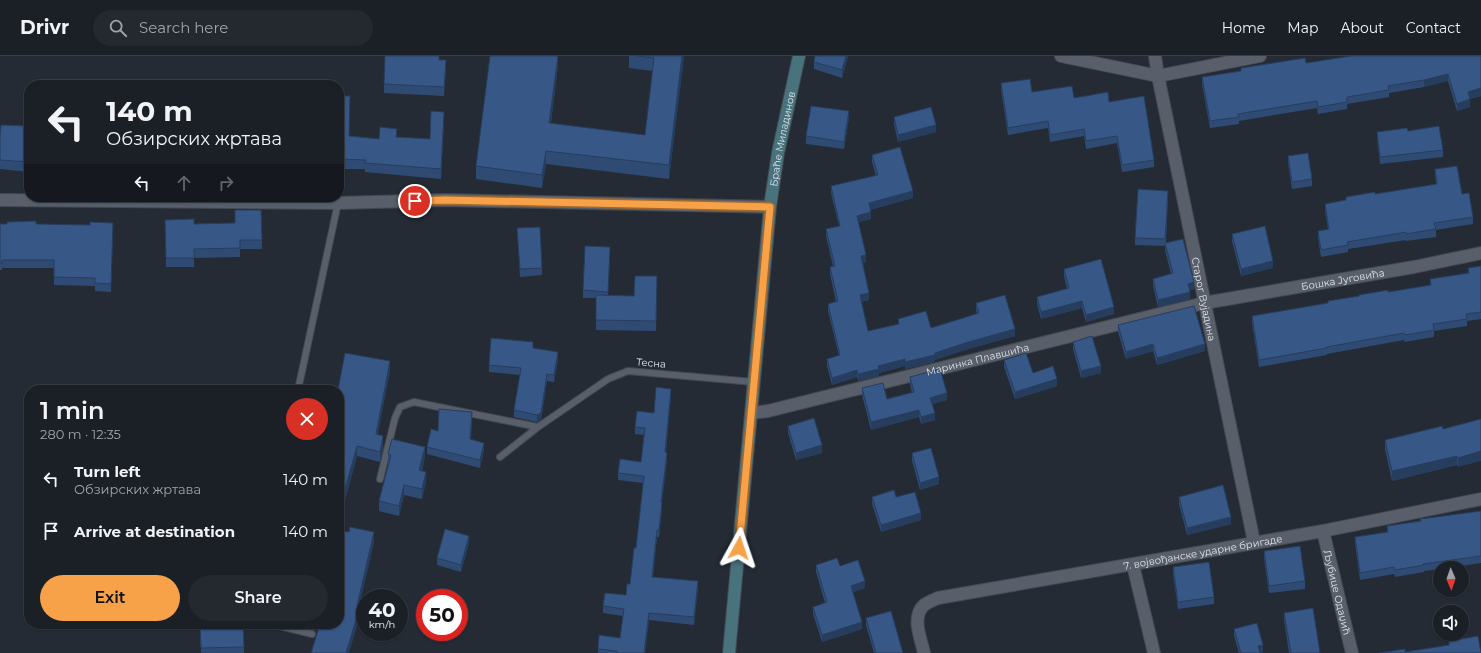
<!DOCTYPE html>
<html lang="en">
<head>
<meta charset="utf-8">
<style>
	body { margin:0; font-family:Montserrat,sans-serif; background:#24282f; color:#f1f3f6; height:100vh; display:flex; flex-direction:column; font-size:15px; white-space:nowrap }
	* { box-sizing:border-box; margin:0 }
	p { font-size:13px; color:#a0a3a7 }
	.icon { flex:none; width:22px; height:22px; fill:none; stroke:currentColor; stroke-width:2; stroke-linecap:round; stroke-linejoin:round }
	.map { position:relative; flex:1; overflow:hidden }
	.details { position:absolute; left:24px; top:329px; width:320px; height:244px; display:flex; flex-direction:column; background:#1b2027; border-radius:16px; box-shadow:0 1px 3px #0004,0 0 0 1px #393e44 }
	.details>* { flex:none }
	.banner { position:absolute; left:24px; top:24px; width:320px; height:122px; border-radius:16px; box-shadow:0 1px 3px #0004,0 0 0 1px #393e44; background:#1b2027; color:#f1f3f6; overflow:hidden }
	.needle { width:26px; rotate:178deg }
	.buttons { position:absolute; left:1433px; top:505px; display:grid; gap:8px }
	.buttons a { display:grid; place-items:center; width:36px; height:36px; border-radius:50%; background:#1b2027; box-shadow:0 1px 3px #0004,0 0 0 1px #393e44; font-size:20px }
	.speed { position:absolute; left:356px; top:533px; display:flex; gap:8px; font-size:20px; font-weight:700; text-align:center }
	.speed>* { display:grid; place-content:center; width:52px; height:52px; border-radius:50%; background:#1b2027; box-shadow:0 1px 3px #0004,0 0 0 1px #393e44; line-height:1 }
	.speed small { font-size:10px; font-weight:400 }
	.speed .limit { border:6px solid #d22; background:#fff; color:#111 }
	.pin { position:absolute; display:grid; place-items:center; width:34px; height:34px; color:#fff; margin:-17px; border:2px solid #fff; border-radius:50%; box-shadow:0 1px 4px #0007 }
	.me { position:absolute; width:44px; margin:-22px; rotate:5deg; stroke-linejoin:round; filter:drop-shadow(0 0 3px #0008) }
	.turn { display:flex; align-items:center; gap:14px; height:84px; padding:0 16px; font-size:18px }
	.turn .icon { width:52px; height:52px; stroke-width:2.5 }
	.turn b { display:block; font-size:28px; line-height:34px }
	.lanes { display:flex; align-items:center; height:38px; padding:0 16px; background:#0003; justify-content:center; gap:20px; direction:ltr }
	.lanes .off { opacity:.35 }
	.round { display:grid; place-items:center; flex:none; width:42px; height:42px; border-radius:21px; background:#24282f }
	.overview { display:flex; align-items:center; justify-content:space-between; height:68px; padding:0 16px }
	h1 { font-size:24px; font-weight:600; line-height:30px }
	.action { display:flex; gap:8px; margin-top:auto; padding:8px 16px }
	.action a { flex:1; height:46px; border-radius:24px; background:#f7a149; color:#111; font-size:16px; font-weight:600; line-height:46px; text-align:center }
	.action a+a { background:#24282f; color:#f1f3f6 }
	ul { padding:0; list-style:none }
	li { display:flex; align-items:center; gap:12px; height:52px; padding:0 16px }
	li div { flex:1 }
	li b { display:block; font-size:15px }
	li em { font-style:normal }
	header { display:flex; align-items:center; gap:24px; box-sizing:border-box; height:56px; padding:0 20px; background:#1b2027; border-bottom:1px solid #393e44 }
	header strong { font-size:19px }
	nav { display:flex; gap:22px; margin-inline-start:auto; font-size:14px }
	.search { width:280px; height:36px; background:#24282f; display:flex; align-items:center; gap:10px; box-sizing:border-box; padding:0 14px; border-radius:22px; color:#a0a3a7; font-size:15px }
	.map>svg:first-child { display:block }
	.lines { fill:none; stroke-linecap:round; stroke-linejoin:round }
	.lane-casing { stroke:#444951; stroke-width:8 }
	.street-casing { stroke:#444951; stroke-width:14 }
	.secondary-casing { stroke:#444951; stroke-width:14 }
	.lane { stroke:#585f6a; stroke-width:6 }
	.street { stroke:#585f6a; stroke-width:12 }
	.secondary { stroke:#48727c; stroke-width:12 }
	.wall { fill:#2f4b74 }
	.shaded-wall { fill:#263d5e }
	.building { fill:#375787; stroke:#263d5e }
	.route-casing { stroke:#a1692f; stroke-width:10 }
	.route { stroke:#f7a149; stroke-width:7 }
	.labels { text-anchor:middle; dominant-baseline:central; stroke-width:3.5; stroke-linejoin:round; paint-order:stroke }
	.street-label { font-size:10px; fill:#dfe3e9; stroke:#242b34 }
</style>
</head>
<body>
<header>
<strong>Drivr</strong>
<div class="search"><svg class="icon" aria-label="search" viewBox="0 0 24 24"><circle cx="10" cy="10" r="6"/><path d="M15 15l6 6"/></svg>Search here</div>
<nav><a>Home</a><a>Map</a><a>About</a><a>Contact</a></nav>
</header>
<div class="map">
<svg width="1481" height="597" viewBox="0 0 1481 597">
	<rect width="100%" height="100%" fill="#242b34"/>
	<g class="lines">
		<defs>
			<path id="lane" d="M298,334L338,147
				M500,401L538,371L608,323L628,315L754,326
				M380,423L395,362L400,351L414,346L538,371
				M272,568L312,578"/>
			<g id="street">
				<path d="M1061,0L1158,20L1260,0"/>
				<path id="s1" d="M1155,0L1158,20L1254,486"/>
				<path d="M0,144L338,147L445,144L770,151"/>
				<path id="s2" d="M751,357L768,355L1204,247L1414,211L1481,197"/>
				<path id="s3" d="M1323,475L1352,597"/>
				<path d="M1133,509L1154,597"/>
				<path id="s4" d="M924,597C921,583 911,561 924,549C928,546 934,544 938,542L1323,475L1481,443"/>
			</g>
			<g id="secondary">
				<path id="s5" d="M729,597L770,151L778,97L799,0"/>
			</g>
		</defs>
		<use href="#lane" class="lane-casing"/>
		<use href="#street" class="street-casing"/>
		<use href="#secondary" class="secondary-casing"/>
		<use href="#lane" class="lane"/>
		<use href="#street" class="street"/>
		<use href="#secondary" class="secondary"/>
	</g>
	<path class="wall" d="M558,0V9L551,67L645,79L653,15L629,12V0H684L669,123L546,108L542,132L476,123V110Z
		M815,0H848L842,22L814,13V6Z
		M1481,0V40L1470,43V51L1457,55L1448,25L1424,31L1389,37V41L1347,48V53L1318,58L1317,52L1239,65V68L1210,72L1202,28V21L1241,15V12L1306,7Z
		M439,4L446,13L444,40L384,37V28Z
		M1001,27L1032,36L1109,46L1154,104V111L1122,116L1117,87L1086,93L1084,80L1050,86L1048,72L1008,79L1001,34Z
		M339,40L349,80L379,83L397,81L430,83L444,65L441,123L365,116V113H339Z
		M894,61L936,76L898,86L894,68Z
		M849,62L844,93L806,88V80Z
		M26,74H29V116L0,113V80Z
		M1408,75L1443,94V101L1380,108L1377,83V76Z
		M872,99L913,142L870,154L871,163L858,166L866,206L863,207L869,244L861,246L868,275L898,268V263L931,272L977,258L976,254V247L1015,280L965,294L935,304V306L905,313V310L879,317V320L858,325L857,321L832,329L827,310V303L839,300L828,255V248L836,246L830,218V211L833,210L826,180V173L839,170L831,137V130L876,120L872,106Z
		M1288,100L1312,123V130L1292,133L1288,107Z
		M1435,113L1462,138L1473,161V168L1436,174V181L1406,185V184L1348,193V196L1321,201L1318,182V175L1328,173L1325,155V148L1346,144V141L1375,138L1436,128L1435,120Z
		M1168,142L1166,187L1194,233L1190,234V243L1158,251L1153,230V223L1171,218L1165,194V190L1135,189V182Z
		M261,154L262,193H240V201L194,202V211H166L165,164L194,168L235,167Z
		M0,168H36L113,174L111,236L95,235V230L54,229V212H2V214H0Z
		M517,172L542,212V219L520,221Z
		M1232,178L1273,212L1241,220L1232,185Z
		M610,199L608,240H634L657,220L656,275L596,274V242H583V234Z
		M1481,210V263L1467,265V270L1434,275V281L1405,286L1404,284L1327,298V299L1259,311L1252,267V260L1430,230V223L1468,217V212Z
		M1064,213L1114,258L1086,266L1082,252L1041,263L1037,248V241L1067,233L1064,220Z
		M1118,269L1205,295L1157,309L1153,295L1126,303L1118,276Z
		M1073,286L1101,317L1081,322L1073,293Z
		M533,292L558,303L554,326L547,325L541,364L537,366L514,361V354L520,319L489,316V309Z
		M1004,304L1033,317L1057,330L1015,343L1004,311Z
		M390,315L377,379L383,391L380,406L357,400L344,448L339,446V334Z
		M910,321L947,344L932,348L935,364L921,368L919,361L871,374L862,339V332L887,343L912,337L910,328Z
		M671,340L666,396L667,404L662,446V453L659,481H657L653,521L698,532L694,569L649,564L645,597H598V593L620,582L623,560L603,557V550L626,539L630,528L636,492L643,427L618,424V417L641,406L644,379L635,378V371L654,357Z
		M472,363L471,383L484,394L480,412L427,398V391L438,375Z
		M1481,363L1458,411L1457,409L1392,425L1385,393V384L1443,373Z
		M788,370L822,397L796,404L788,377Z
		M912,397L939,428L920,434L912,405Z
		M388,398L425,401L422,415L426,426L422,443L404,439L399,460L379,455V445L388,409Z
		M872,441H896L921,464L881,476L872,448Z
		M1179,441L1231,468L1187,479L1179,448Z
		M1481,455V507L1446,512H1440V513L1424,515V516L1395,521L1394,518L1360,524L1355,488V481L1387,476V470Z
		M469,487L461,516L437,509V502Z
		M1264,495L1305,525V533L1269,537L1264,502Z
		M816,509L840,510L865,532L853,536L862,573L822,586L813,558V551L825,547L816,516Z
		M1173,511L1214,541V548L1178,553L1173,518Z
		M1284,557L1320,597H1289L1284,564Z
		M866,562L903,597H874L866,569Z
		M200,568H243L244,597H201Z
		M1234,573L1263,596L1260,597H1239L1234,580Z"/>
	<path class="shaded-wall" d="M558,0V9L549,81V67Z
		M682,0H684L669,123V109Z
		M846,0H848L842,22V14Z
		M1448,18V25L1424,31V24Z
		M1481,32V40L1468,43V36Z
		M1470,43V51L1457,55V48Z
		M849,55V62L844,93V86Z
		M444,56V65L441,123V113Z
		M936,69V76L898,86V79Z
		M546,95V108L542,132V119Z
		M913,135V142L869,154V147Z
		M871,156V163L857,167V160Z
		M866,199V206L861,207V200Z
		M1273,205V212L1241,220V213Z
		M1194,226V233L1188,235V228Z
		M1190,236V243L1158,251V244Z
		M869,237V244L860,246V239Z
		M1082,245V252L1041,263V256Z
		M1114,251V258L1086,266V259Z
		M1015,273V280L965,294L935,304V306L905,313V306L965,287Z
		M1153,288V295L1126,303V296Z
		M1205,288V295L1157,309V302Z
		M558,296V303L554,326V319Z
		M905,303V310L879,317V320L858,325V318L878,310Z
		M390,305V315L376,389V378Z
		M1101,310V317L1081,322V315Z
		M857,314V321L832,329V322Z
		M547,318V325L541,364L537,366V359Z
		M1057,323V330L1015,343V336Z
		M671,333V340L665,403V396Z
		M947,337V344L930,349V342Z
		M919,354V361L871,374V366Z
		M935,357V364L921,368V361Z
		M383,380V391L380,406V396Z
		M484,387V394L480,412V404Z
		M822,389V397L796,404V397Z
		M357,390V400L344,448V437Z
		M425,391V401L419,424V414Z
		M1481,395V405L1458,411V402Z
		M667,397V404L661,453V446Z
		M1457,400V409L1392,425V415Z
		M426,416V426L422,443V433Z
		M939,421V428L920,434V427Z
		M404,429V439L399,460V450Z
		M662,446V453L659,481V474Z
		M921,457V464L881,476V469Z
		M1231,461V468L1187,479V472Z
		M657,474V481L652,528V521Z
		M374,476V487L357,560L360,551V561L349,597H346Z
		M469,480V487L461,516V509Z
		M698,525V532L694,569V561Z
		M865,525V532L851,537V530Z
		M649,557V564L645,597H644Z
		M862,566V573L822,586V579Z
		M1263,589V596L1258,597V590Z"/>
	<path class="building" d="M385,0H439V4H446L444,31L384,28Z
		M490,0H558L549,67L645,79L654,2L637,0H682L669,109L546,95L542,119L476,110Z
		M815,0H846L842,14L814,6Z
		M1351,0H1481V32L1468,36L1470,43L1457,48L1448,18L1424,24L1388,30L1389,34L1347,41V46L1318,51L1317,45L1238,58L1239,61L1210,65L1202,21L1241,15V12L1305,2L1306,7Z
		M1030,23L1032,36L1072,30L1074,42L1108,36L1109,46L1144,40L1154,104L1122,109L1117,80L1086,85L1084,73L1050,79L1048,65L1008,72L1001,27Z
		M339,40H350L349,80L379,83L380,71L397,73L396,81L430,83L431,55L444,56L441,113L365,107L366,104L339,103Z
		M811,50L849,55L844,86L806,80Z
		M931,51L936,69L898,79L894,61Z
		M1,69L26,70V74H29V106L0,104V80Z
		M1439,70L1443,94L1380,101L1377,76L1407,72L1408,75Z
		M900,91L913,135L869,147L871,156L857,160L866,199L861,200L869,237L860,239L868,275L899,268L898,263L926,255L931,272L979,257L976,247L1005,239L1015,273L965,287L935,297V299L905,306V303L878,310L879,313L858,318L857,314L832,322L827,303L840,299L828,248L838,245L830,211L835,210L826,173L840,170L831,130L878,119L872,99Z
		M1308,97L1312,123L1292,126L1288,100Z
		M1457,110L1462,138L1469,137L1473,161L1434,167L1436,173L1406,178V176L1347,186L1348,189L1321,194L1318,175L1329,173L1325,148L1346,144V141L1375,136V138L1437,128L1435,113Z
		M1138,133L1168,135L1165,183L1135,182Z
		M235,154H261L262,184H240V192L194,193V202H166L165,164L194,163V168L235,167Z
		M36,165V168L90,169V166L113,167L111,228L95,227V222L54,221V204H2V207H0V168H7V166Z
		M1265,170L1273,205L1241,213L1232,178Z
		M540,171L542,212L520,213L517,172Z
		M1183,183L1194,226L1188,228L1190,236L1158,244L1153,223L1173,217L1165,187Z
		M585,190L610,191L608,236L583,234Z
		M1101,203L1114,251L1086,259L1082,245L1041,256L1037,241L1069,232L1064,213Z
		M1481,210V256L1466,258L1467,263L1433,268L1434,274L1405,279L1404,277L1327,291V292L1259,304L1252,260L1328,247V245L1359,240V239L1388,234V236L1431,229L1430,223L1469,217L1468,212Z
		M635,220H657L656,265L596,264V239L634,240Z
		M1194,250L1205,288L1157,302L1153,288L1126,296L1118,269Z
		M1092,280L1101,310L1081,315L1073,286Z
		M491,282L533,286V292L558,296L554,319L547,318L541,357L537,359L514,354L521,312L489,309Z
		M345,297L390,305L376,378L383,380L380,396L357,390L344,437L339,436V334H338Z
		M1026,297L1033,317L1053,310L1057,323L1015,336L1004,304Z
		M940,313L947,337L930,342L935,357L921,361L919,354L871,366L862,332L883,327L887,343L914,336L910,321Z
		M656,331L671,333L665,396L667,397L661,446H662L659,474H657L652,521L698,525L694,561L649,557L644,597H617V595L598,593L599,579L620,582L624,553L603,550L605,537L626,539L627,528H630L634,492H636L644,420L618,417L620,403L641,406L645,372L635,371L637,355L654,357Z
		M439,353L472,356L470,383L484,387L480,404L427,391L431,373L438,375Z
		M814,362L822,389L796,397L788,370Z
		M1481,363V395L1458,402L1457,400L1392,415L1385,384L1442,370L1443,373Z
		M392,383L425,391L419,414L426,416L422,433L404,429L399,450L379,445L391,399L388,398Z
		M931,392L939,421L920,427L912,397Z
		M1223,429L1231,461L1187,472L1179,441Z
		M894,434L896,441L915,436L921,457L881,469L872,441Z
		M1481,455V500L1423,508L1424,509L1395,514L1394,511L1360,517L1355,481L1388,476L1387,470L1421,465L1420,463Z
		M350,471L374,476L357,550L360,551L346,597H311L320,568H339V474L349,476Z
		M445,473L469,480L461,509L437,502Z
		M1300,490L1305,525L1269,530L1264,495Z
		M837,502L840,510L858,504L865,525L851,530L862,566L822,579L813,551L827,546L816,509Z
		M1209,506L1214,541L1178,546L1173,511Z
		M1313,552L1320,597H1291L1284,557Z
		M891,555L903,597H876L866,562Z
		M1257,567L1263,589L1258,590L1260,597H1241L1234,573Z
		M200,568H243L244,591L201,592Z
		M1478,580L1481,597H1379L1405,593V596L1449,589V585Z"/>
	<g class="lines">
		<defs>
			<path id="route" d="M415,145L445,144L770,151L739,492"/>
		</defs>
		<use href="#route" class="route-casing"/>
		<use href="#route" class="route"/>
	</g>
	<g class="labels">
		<g class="street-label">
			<text stroke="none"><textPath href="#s5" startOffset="517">Браће Миладинов</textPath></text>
			<text stroke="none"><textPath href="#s2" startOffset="607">Бошка Југовића</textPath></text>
			<text stroke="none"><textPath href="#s1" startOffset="248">Старог Вујадина</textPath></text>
			<text stroke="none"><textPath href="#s2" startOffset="233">Маринка Плавшића</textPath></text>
			<text transform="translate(651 307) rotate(5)">Тесна</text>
			<text stroke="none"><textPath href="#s4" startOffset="335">7. војвођанске ударне бригаде</textPath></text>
			<text stroke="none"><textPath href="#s3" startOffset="63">Љубице Одаџић</textPath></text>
		</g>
	</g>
</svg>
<div class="buttons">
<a><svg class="needle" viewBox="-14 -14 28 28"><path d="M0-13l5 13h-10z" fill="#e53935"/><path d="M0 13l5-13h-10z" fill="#a0a3a7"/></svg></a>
<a><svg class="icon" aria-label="sound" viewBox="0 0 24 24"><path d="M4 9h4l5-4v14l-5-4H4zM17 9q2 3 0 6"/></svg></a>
</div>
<div class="speed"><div>40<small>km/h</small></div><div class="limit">50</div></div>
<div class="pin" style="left:415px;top:145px;background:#d93025"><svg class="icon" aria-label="arrive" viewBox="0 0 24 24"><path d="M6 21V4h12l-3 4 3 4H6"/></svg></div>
<svg class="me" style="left:739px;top:492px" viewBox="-20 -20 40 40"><path d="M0-17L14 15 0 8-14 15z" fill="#f7a149" stroke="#fff" stroke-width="4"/></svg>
<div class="banner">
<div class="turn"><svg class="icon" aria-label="left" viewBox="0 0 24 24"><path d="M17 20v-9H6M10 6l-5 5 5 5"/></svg><div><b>140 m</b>Обзирских жртава</div></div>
<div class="lanes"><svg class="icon" aria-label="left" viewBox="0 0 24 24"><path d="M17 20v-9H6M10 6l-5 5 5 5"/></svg><svg class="icon off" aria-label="ahead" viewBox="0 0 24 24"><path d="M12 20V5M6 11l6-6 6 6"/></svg><svg class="icon off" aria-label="right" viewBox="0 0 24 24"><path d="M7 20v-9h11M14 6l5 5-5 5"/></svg></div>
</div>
<section class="details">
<div class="overview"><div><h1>1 min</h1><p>280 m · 12:35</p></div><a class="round" style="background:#d93025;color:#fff"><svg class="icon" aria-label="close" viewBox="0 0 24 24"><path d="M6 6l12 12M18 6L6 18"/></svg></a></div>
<ul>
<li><svg class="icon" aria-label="left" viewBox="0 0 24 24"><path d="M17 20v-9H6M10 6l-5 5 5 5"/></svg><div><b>Turn left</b><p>Обзирских жртава</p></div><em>140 m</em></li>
<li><svg class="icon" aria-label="arrive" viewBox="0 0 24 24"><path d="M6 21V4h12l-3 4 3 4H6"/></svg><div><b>Arrive at destination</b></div><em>140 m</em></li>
</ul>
<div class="action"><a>Exit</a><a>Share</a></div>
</section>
</div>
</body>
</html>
